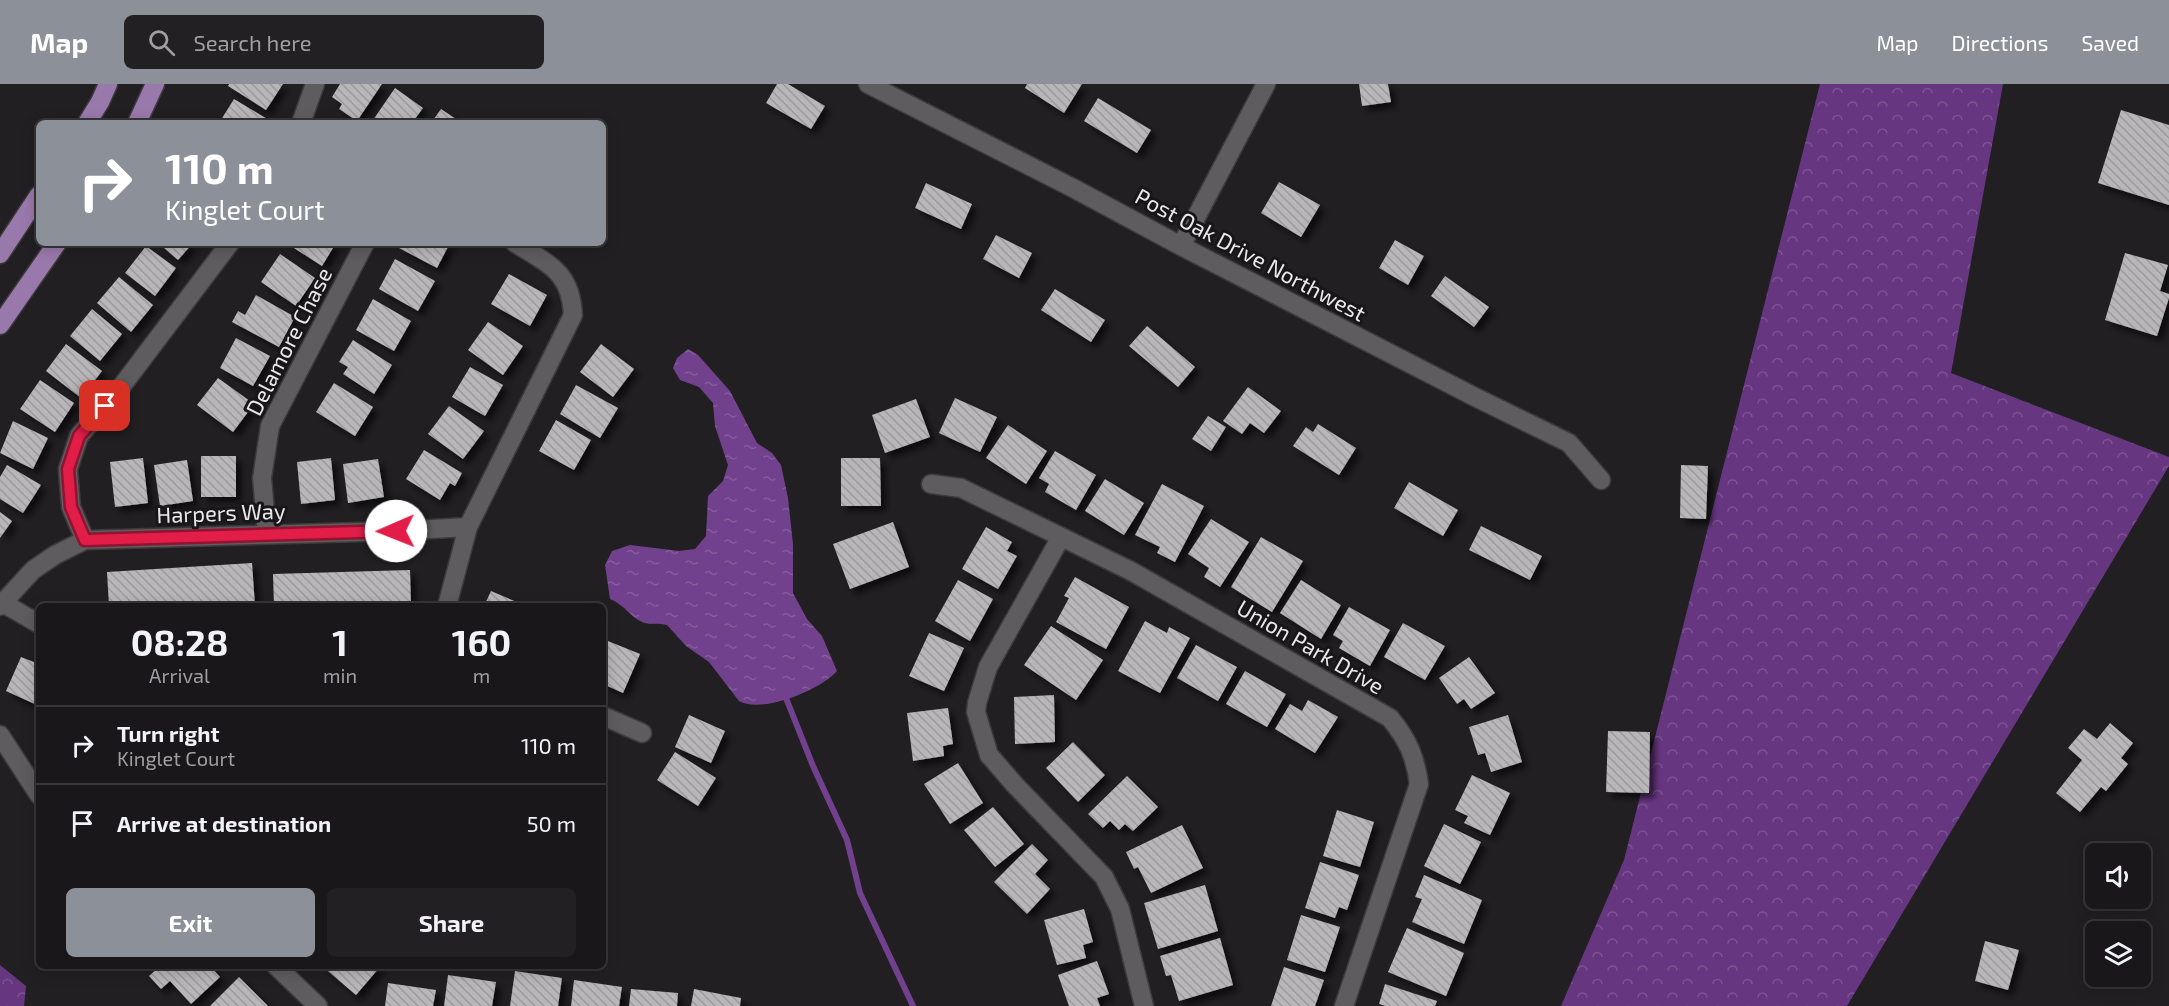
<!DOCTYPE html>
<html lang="en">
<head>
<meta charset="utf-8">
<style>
	body { margin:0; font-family:"Exo 2",sans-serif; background:#222023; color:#f1f3f6; height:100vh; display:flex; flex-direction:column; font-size:22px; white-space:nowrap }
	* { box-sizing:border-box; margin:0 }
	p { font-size:20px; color:#9f9fa2 }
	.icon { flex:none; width:33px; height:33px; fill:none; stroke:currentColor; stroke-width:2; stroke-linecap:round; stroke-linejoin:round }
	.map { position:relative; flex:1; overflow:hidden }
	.side { position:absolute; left:36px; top:519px; width:570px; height:366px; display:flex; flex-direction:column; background:#19171a; border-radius:9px; box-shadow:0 3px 15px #0003,0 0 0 2px #373639 }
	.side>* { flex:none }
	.banner { position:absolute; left:36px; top:36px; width:570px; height:126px; border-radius:9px; box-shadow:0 3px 15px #0003,0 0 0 2px #373639; background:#8c9099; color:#fff; overflow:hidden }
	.controls { position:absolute; left:2085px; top:759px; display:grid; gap:12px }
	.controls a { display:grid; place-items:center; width:66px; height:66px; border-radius:9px; background:#19171a; box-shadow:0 3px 15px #0003,0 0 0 2px #373639; font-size:30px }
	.pin { position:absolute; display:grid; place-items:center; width:51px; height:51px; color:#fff; margin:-26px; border-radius:12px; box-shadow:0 3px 9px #0006 }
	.me { position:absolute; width:66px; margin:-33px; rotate:269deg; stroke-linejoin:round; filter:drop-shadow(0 0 4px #0008) }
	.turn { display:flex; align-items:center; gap:21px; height:126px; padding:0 30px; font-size:27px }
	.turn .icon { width:78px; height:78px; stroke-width:2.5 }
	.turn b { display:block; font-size:42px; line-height:51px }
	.eta { display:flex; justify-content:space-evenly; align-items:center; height:102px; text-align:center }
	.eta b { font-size:36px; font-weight:700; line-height:42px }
	.action { display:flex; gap:12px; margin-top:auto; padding:12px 30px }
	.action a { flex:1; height:69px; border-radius:9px; background:#8c9099; color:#fff; font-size:24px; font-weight:700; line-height:69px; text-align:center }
	.action a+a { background:#222023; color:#f1f3f6 }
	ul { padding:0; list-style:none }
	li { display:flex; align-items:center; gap:18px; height:78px; padding:0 30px; border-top:2px solid #373639 }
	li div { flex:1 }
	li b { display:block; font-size:22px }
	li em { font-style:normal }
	header { display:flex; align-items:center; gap:36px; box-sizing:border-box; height:84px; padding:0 30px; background:#8c9099; color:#fff }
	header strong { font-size:28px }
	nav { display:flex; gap:33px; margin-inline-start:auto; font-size:21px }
	.search { width:420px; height:54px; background:#222023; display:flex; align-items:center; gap:15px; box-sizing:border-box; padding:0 21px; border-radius:9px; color:#9f9fa2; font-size:22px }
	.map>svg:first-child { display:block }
	.forest { fill:url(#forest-crowns) }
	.water { fill:url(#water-ripples) }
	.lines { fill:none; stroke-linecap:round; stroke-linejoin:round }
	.stream { stroke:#72418d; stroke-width:6 }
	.building { fill:url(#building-back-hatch); filter:url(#shadow) }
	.minor-casing { stroke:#3c3a3d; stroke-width:21 }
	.major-casing { stroke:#3c3a3d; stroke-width:21 }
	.minor { stroke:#5e5c5f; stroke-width:18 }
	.major { stroke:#9979ac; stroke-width:18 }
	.route-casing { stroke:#92132f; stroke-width:15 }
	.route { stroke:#e11d48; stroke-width:10 }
	.labels { text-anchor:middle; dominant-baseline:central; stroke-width:6; stroke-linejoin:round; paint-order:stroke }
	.street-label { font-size:22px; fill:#e9e8ea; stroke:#181619 }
</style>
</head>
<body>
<header>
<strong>Map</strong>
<div class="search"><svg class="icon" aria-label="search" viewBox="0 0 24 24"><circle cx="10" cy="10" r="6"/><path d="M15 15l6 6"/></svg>Search here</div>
<nav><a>Map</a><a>Directions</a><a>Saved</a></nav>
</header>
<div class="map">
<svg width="2169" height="922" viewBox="0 0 2169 922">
	<defs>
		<pattern id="forest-crowns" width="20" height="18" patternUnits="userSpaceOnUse" patternTransform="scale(1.5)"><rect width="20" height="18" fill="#673681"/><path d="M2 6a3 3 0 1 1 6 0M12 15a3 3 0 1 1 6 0" fill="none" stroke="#7d5393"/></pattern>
		<pattern id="water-ripples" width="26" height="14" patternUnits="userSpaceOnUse" patternTransform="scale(1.5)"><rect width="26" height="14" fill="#72418d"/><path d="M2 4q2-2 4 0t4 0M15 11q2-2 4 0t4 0" fill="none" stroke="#865c9d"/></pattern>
		<pattern id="building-back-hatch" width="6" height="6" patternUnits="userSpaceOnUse" patternTransform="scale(1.5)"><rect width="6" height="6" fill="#b8b6b9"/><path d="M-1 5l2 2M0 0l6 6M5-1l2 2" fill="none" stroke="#9c9a9c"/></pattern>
		<filter id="shadow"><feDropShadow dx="5.5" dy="5.5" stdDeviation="3" flood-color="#0009"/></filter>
	</defs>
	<rect width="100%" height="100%" fill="#211f22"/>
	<path class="forest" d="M1820,0H2003L1951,289L2169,373V382L1847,922H1561L1624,776Z
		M0,881L26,902L24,922H0Z"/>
	<path class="water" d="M688,265L698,271L730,307L757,359L772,369L781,381L788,414L793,460V509L807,535L822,552L837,587C820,606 763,630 739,617L709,578L686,562L667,541C660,539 649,541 642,538C630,533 625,521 610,515L605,481L612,467L630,461L679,467L695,465L706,452L708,412L723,397L728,381L715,342L713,319L699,303L680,296L673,284L677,274Z"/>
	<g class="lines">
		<path class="stream" d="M786,614L813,682L847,756L860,809L913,922"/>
	</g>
	<path class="building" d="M229,0H283L266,26L228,2Z
		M340,0H382L357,37L339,25L342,20L332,13Z
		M777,0H788L825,22L811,45L766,19Z
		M1027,0H1082L1064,29L1025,4Z
		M1359,0H1388L1391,18L1362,22Z
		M395,4L423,24L412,39H371Z
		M1098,14L1151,46L1137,69L1084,37Z
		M234,15L269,36L267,39H219Z
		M441,25L462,39H431Z
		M2121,26L2169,41V121L2098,99Z
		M1279,98L1320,121L1301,153L1261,129Z
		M926,99L972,120L961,145L915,124Z
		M996,151L1032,169L1019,194L983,175Z
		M1395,156L1424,172L1408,201L1379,184Z
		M158,159H193L178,176Z
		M286,159H336L322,182Z
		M402,159H450L437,184L399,164Z
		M146,162L176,184L155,212L125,189Z
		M2125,169L2168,181L2160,207L2169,210V214L2157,252L2105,236Z
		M280,170L315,194L296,222L261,198Z
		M395,175L435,197L418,227L379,205Z
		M509,190L547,211L530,242L491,220Z
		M1445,192L1489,223L1474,243L1431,212Z
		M119,193L153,221L131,248L97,219Z
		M1055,205L1105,236L1091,258L1041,226Z
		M256,211L295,233L279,263L232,238L238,227L245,231Z
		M373,215L411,237L394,267L356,246Z
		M92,225L122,250L100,277L70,252Z
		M488,238L523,262L503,291L468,266Z
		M1147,242L1195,283L1178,303L1129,262Z
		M236,254L270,272L253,302L220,284Z
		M353,256L392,281L374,310L343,290L348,283L339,278Z
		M66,260L102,287L81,314L46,287Z
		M601,260L634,285L613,313L580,288Z
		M470,283L503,301L485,332L452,313Z
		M218,294L254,320L233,348L197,321Z
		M40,296L74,319L55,348L20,325Z
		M334,299L373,323L355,352L316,328Z
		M576,301L618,324L600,354L560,330Z
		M1248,303L1281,327L1264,349L1250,339L1242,350L1223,337Z
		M955,314L997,333L980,368L939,349Z
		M916,315L930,353L885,369L872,331Z
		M449,322L484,347L463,375L428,350Z
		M1208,332L1226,343L1211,367L1192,355Z
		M556,336L591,356L574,386L539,367Z
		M13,337L48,354L33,385L0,369Z
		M1318,340L1356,364L1339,391L1293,362L1306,343L1313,348Z
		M1008,341L1047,367L1026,400L986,374Z
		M424,366L462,389L455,402L450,399L440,416L406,395Z
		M1055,367L1096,391L1076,426L1045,408L1049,400L1039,394Z
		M201,372H236V413H201Z
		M143,374L148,419L115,423L110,378Z
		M331,374L335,416L301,420L297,378Z
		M841,374H880L881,422H841Z
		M378,375L384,413L348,419L343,380Z
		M187,376L193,417L160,422L154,381Z
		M7,381L41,401L23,429L0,415V393Z
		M1681,381L1708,382L1706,435L1680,434Z
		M1105,395L1144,419L1124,451L1085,427Z
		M1409,398L1458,426L1443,452L1394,424Z
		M1162,400L1204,422L1175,478L1157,469L1160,463L1135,451Z
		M0,428L12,437L0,454Z
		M1211,435L1249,458L1220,503L1204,493L1209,484L1188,470Z
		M893,438L909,483L850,505L833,460Z
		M1481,442L1542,472L1530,496L1469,466Z
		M986,443L1012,458L1007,467L1017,472L998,505L962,485Z
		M1261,453L1303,477L1272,528L1231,503Z
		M252,479L255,522H109L107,488Z
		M410,486L411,522H274L273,490Z
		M1075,493L1129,523L1106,565L1056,538L1069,514L1064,512Z
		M958,496L993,515L970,557L935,537Z
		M1301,496L1341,521L1321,555L1280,529Z
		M491,507L526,522H484Z
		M1349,523L1390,546L1370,582L1339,564L1343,557L1333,551Z
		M1145,537L1167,549L1169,543L1190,554L1160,609L1118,587Z
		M1403,539L1445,562L1425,596L1384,573Z
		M1051,542L1103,576L1076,616L1024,581Z
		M929,549L964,564L944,607L909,592Z
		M608,557L640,570L623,609L603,600V569Z
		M1196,561L1237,583L1218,617L1177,594Z
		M21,573L39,580V616L37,621L6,607Z
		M1469,573L1495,609L1471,625L1464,615L1457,620L1439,594Z
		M1245,587L1286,610L1267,643L1226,620Z
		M1054,611L1055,658L1015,660L1014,613Z
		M1308,616L1338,633L1315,669L1275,645L1290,620L1302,627Z
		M948,624L953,660L943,662L944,672L913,677L907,629Z
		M689,631L725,647L711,679L675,663Z
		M1508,631L1522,678L1491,688L1485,669L1478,671L1469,643Z
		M2110,639L2133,659L2121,674L2128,680L2106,707L2101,703L2080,728L2056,709L2082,676L2068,664L2084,645L2097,655Z
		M1608,647L1650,648L1649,709L1606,708Z
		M1073,658L1105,691L1078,718L1046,684Z
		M675,668L716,694L698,722L657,696Z
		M958,679L983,719L950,740L924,700Z
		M1472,691L1510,709L1490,751L1464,739L1468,732L1455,726Z
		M1127,692L1158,723L1133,747L1125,740L1119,746L1110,737L1103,744L1088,730Z
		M993,723L1024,760L995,783L964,746Z
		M1337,726L1374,738L1360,783L1323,772Z
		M1444,740L1481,758L1460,800L1424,782Z
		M1182,741L1203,784L1151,809L1138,783L1134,785L1126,768Z
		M1032,760L1048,776L1035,790L1050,805L1027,830L994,798Z
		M1320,778L1359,791L1347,826L1339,823L1335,834L1305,824Z
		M1424,791L1482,816L1464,860L1412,838L1422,815L1415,813Z
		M1205,801L1218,847L1158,865L1144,819Z
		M1084,825L1093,858L1083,861L1086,874L1057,881L1044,836Z
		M1301,831L1340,843L1325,888L1287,876Z
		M1407,844L1464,869L1446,912L1388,888Z
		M1220,854L1233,901L1179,917L1171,891L1166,892L1160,872Z
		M1985,857L2019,866L2008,906L1975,897Z
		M1097,877L1109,910L1097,914L1100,922H1069L1058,891Z
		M160,882H210L220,893L191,920L170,897L161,905L149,892Z
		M322,882H379L380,883L356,911Z
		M1284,883L1324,896L1315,922H1271Z
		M515,887L562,894L558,922H510Z
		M448,891L496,898L492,922H444Z
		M239,893L268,922H210Z
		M574,896L622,903L619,922H571Z
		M388,899L436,906L433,922H385Z
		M1385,900L1437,917L1435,922H1386L1379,920Z
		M631,905L678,909L677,922H629Z
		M694,905L741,914L740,922H691Z"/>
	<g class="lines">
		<defs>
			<path id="minor" d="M868,0L1073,104L1181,162L1475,313L1569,359L1601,396
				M301,39L315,0
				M1181,162L1266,0
				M931,400L961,404L1131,487L1390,634C1408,656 1415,672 1419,700L1344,922
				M267,450L262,394L270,342L365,159
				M1061,453L988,583L977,619L976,628L989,671L1015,701L1104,793L1120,825L1144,922
				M85,456L71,423L68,385L79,352L118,307L230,159
				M3,519L39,540
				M0,522L33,486L55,471L85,456L396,447L468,443
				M447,522L468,443L573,231C571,187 548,180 515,159
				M603,632L642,649
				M0,651L39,711
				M276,882L318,922"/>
			<path id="major" d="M87,39L100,18L108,0
				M137,39L155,0
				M0,170L39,111
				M0,241L57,159"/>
		</defs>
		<use href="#minor" class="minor-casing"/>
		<use href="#major" class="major-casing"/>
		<use href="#minor" class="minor"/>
		<use href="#major" class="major"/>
	</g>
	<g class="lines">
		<defs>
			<path id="route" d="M105,322L79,352L68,385L71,423L85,456L396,447"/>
		</defs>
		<use href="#route" class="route-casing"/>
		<use href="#route" class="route"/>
	</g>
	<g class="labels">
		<g class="street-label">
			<text transform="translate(1251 170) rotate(28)">Post Oak Drive Northwest</text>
			<text transform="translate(288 257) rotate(-63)">Delamore Chase</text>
			<text transform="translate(221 428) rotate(-2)">Harpers Way</text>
			<text transform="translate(1311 562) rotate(30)">Union Park Drive</text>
		</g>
	</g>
</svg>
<div class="controls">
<a><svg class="icon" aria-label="sound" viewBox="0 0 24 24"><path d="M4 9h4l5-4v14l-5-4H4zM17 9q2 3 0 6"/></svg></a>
<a><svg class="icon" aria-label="layers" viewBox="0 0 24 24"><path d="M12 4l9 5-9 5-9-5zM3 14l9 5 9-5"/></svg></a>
</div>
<div class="pin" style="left:105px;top:322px;background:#d93025"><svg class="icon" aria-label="arrive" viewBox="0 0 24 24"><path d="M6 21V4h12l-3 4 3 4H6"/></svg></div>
<svg class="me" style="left:396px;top:447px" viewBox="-20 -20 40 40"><circle r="19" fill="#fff"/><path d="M0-13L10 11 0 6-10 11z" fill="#e11d48"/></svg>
<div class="banner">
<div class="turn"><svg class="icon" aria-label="right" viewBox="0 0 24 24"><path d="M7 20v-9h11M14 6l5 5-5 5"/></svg><div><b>110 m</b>Kinglet Court</div></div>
</div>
<section class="side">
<div class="eta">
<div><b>08:28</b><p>Arrival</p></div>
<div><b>1</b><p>min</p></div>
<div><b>160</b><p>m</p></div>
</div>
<ul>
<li><svg class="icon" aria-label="right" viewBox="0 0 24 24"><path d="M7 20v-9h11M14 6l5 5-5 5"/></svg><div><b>Turn right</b><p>Kinglet Court</p></div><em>110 m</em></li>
<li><svg class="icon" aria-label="arrive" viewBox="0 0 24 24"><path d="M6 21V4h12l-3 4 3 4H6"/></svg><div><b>Arrive at destination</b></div><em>50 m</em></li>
</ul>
<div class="action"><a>Exit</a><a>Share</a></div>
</section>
</div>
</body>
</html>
